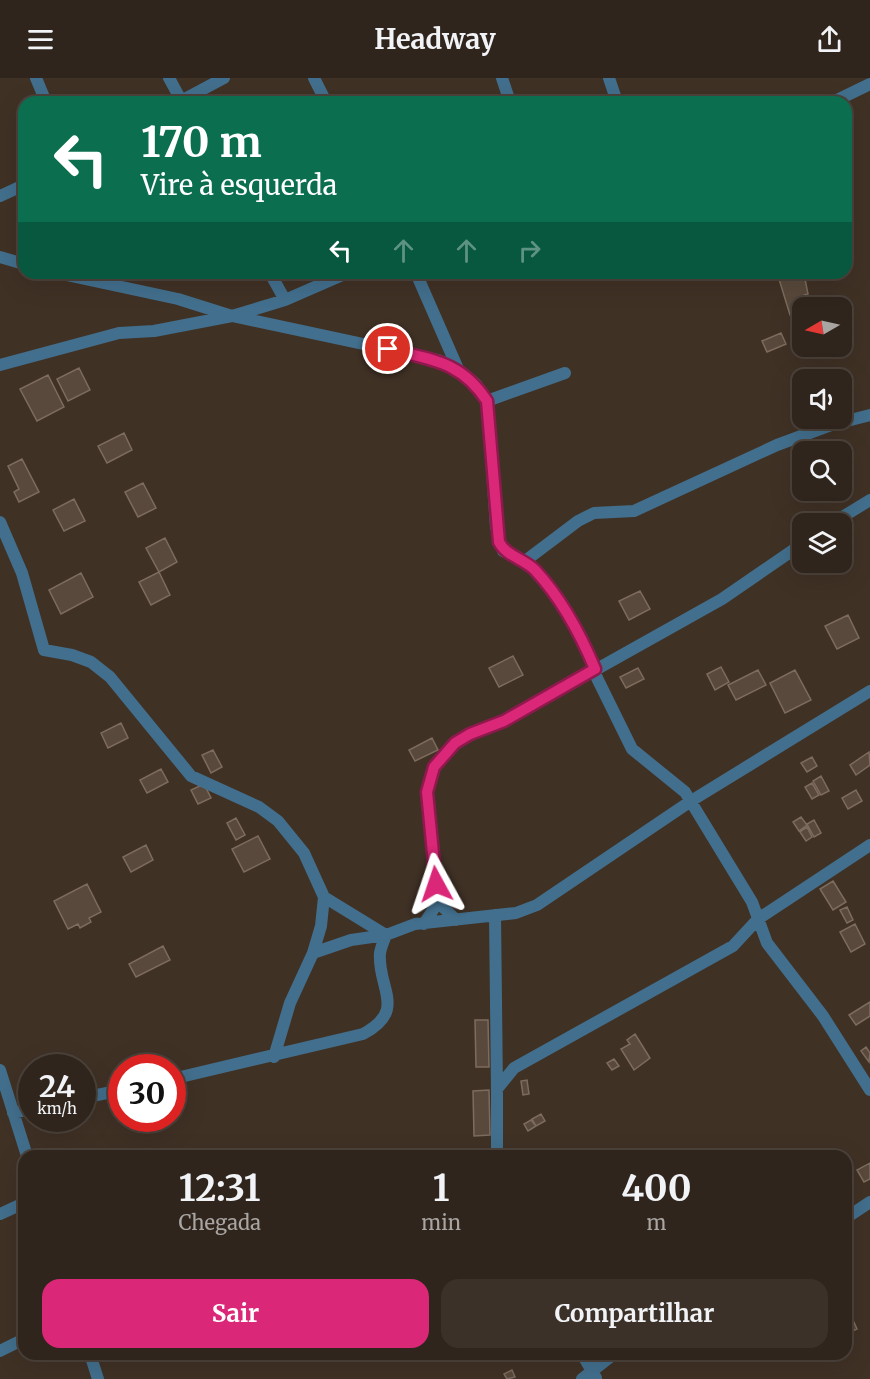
<!DOCTYPE html>
<html lang="pt">
<head>
<meta charset="utf-8">
<style>
	body { margin:0; font-family:Merriweather,serif; background:#3c3129; color:#f1f3f6; height:100vh; display:flex; flex-direction:column; font-size:22px; white-space:nowrap }
	* { box-sizing:border-box; margin:0 }
	p { font-size:20px; color:#a8a5a3 }
	.icon { flex:none; width:33px; height:33px; fill:none; stroke:currentColor; stroke-width:2; stroke-linecap:round; stroke-linejoin:round }
	.map { position:relative; flex:1; overflow:hidden }
	.panel { position:absolute; left:18px; top:1072px; width:834px; height:210px; display:flex; flex-direction:column; background:#30251c; border-radius:18px; box-shadow:0 6px 24px #0002,0 0 0 2px #4b423b }
	.panel>* { flex:none }
	.guide { position:absolute; left:18px; top:18px; width:834px; height:183px; border-radius:18px; box-shadow:0 6px 24px #0002,0 0 0 2px #4b423b; background:#0b6e4f; color:#fff; overflow:hidden }
	.needle { width:39px; rotate:261deg }
	.buttons { position:absolute; left:792px; top:219px; display:grid; gap:12px }
	.buttons a { display:grid; place-items:center; width:60px; height:60px; border-radius:12px; background:#30251c; box-shadow:0 6px 24px #0002,0 0 0 2px #4b423b; font-size:30px }
	.speed { position:absolute; left:18px; top:976px; display:flex; gap:12px; font-size:30px; font-weight:700; text-align:center }
	.speed>* { display:grid; place-content:center; width:78px; height:78px; border-radius:50%; background:#30251c; box-shadow:0 6px 24px #0002,0 0 0 2px #4b423b; line-height:1 }
	.speed small { font-size:15px; font-weight:400 }
	.speed .limit { border:9px solid #d22; background:#fff; color:#111 }
	.pin { position:absolute; display:grid; place-items:center; width:51px; height:51px; color:#fff; margin:-26px; border:3px solid #fff; border-radius:50%; box-shadow:0 2px 6px #0007 }
	.me { position:absolute; width:66px; margin:-33px; rotate:355deg; stroke-linejoin:round; filter:drop-shadow(0 0 4px #0008) }
	.turn { display:flex; align-items:center; gap:21px; height:126px; padding:0 24px; font-size:27px }
	.turn .icon { width:78px; height:78px; stroke-width:2.5 }
	.turn b { display:block; font-size:42px; line-height:51px }
	.lanes { display:flex; align-items:center; height:57px; padding:0 24px; background:#0003; justify-content:center; gap:30px; direction:ltr }
	.lanes .off { opacity:.35 }
	.eta { display:flex; justify-content:space-evenly; align-items:center; height:102px; text-align:center }
	.eta b { font-size:36px; font-weight:700; line-height:42px }
	.primary-button { display:flex; gap:12px; margin-top:auto; padding:12px 24px }
	.primary-button a { flex:1; height:69px; border-radius:18px; background:#db2777; color:#fff; font-size:24px; font-weight:700; line-height:69px; text-align:center }
	.primary-button a+a { background:#3c3129; color:#f1f3f6 }
	header { display:flex; justify-content:space-between; align-items:center; height:78px; padding:0 24px; background:#30251c; font-size:27px; font-weight:700 }
	.map>svg:first-child { display:block }
	.building { fill:#59493c; stroke:#7d6c5e; stroke-width:1.5 }
	.lines { fill:none; stroke-linecap:round; stroke-linejoin:round }
	.minor { stroke:#426f8d; stroke-width:12 }
	.route-casing { stroke:#8e194d; stroke-width:15 }
	.route { stroke:#db2777; stroke-width:10 }
</style>
</head>
<body>
<header><svg class="icon" aria-label="menu" viewBox="0 0 24 24"><path d="M4 6h16M4 12h16M4 18h16"/></svg>Headway<svg class="icon" aria-label="share" viewBox="0 0 24 24"><path d="M12 15V3M7 8l5-5 5 5M5 13v7h14v-7"/></svg></header>
<div class="map">
<svg width="870" height="1301" viewBox="0 0 870 1301">
	<rect width="100%" height="100%" fill="#403125"/>
	<path class="building" d="M804,196L808,216L804,217L806,226L798,228L800,235L790,237L779,201Z
		M781,255L786,266L767,274L762,263Z
		M79,290L90,312L68,323L57,301Z
		M48,297L64,329L37,343L20,311Z
		M124,355L132,372L107,385L98,368Z
		M22,381L39,414L19,424L14,414L19,411L8,388Z
		M143,405L156,430L138,439L125,414Z
		M74,421L85,443L64,453L53,432Z
		M165,460L177,484L159,494L146,470Z
		M159,494L170,517L151,527L139,504Z
		M81,495L93,519L61,536L49,512Z
		M640,513L650,531L629,542L619,523Z
		M848,537L859,560L837,571L825,548Z
		M513,578L523,597L499,609L489,590Z
		M721,589L729,604L715,612L707,596Z
		M638,590L644,601L626,610L620,599Z
		M758,592L766,607L736,622L728,607Z
		M795,592L811,622L785,635L770,605Z
		M121,645L128,660L108,670L101,655Z
		M432,660L438,672L415,683L409,672Z
		M213,672L222,689L211,695L202,677Z
		M869,674L870,687L856,697L850,687Z
		M812,679L817,688L807,694L801,685Z
		M161,691L168,704L147,715L140,702Z
		M821,698L829,713L821,717L813,703Z
		M812,705L819,717L812,721L805,709Z
		M204,706L211,720L198,726L191,712Z
		M856,712L862,723L848,731L842,720Z
		M801,739L807,747L799,753L793,744Z
		M236,740L245,757L236,762L227,745Z
		M814,742L821,755L814,759L807,746Z
		M807,749L812,759L806,763L800,754Z
		M258,758L270,781L244,794L232,771Z
		M146,767L153,782L131,794L123,779Z
		M833,803L846,824L833,832L820,811Z
		M87,806L101,834L89,840L91,844L80,850L78,846L68,851L54,823Z
		M847,829L853,842L847,845L840,832Z
		M855,846L865,866L851,874L840,854Z
		M163,868L170,882L136,899L129,886Z
		M870,924V938L856,947L849,937Z
		M475,942H488L489,989H476Z
		M635,956L650,980L634,992L621,971L630,966L627,962Z
		M866,969L870,975L869,984L861,973Z
		M614,981L619,988L612,992L607,985Z
		M527,1002L529,1016L523,1017L521,1003Z
		M489,1012L490,1057L474,1058L473,1013Z
		M541,1036L545,1043L536,1048L532,1041Z
		M531,1042L536,1048L528,1053L524,1046Z
		M870,1085V1101L864,1104L857,1092Z
		M851,1238L857,1251L846,1256V1240Z
		M512,1292L515,1299L507,1301L504,1296Z"/>
	<g class="lines">
		<path class="minor" d="M36,0L46,24
			M169,0L182,24
			M314,0L326,24
			M502,0L510,24
			M609,0L617,24
			M179,24L224,0
			M833,24L870,6
			M0,118L24,107
			M0,179L24,186
			M57,195L178,221L232,238L438,282L458,291
			M270,195L285,222
			M416,195L458,291L476,306L487,323L496,449L503,473L525,483L558,519L582,560L597,600L632,671L685,714L752,824L767,865L823,938L870,1012
			M0,287L119,255L154,253L232,238L285,222L347,195
			M487,323L565,295
			M0,444L22,495L44,572L72,577L91,584L110,599L191,698L259,729L278,743L304,775L324,819L321,848L313,875L290,925L274,979
			M831,446L870,422
			M525,483L578,443L594,435L634,433L777,367L831,347L870,337
			M324,819L386,857
			M438,824L456,842
			M495,837L497,1011
			M424,846L438,824L427,714C434,670 467,657 504,643L722,521L802,466
			M313,875L351,862L386,857L415,846L516,835L537,827L691,723L870,613
			M0,992L27,1078
			M172,1001L363,956C408,932 377,910 380,875C381,869 384,862 386,857
			M82,1020L122,1012
			M13,1035L32,1031
			M497,1078V1011L514,990L733,868L758,841L870,767
			M0,1136L24,1125
			M846,1140L870,1124
			M0,1273L24,1261
			M90,1276L98,1301
			M582,1276L596,1300
			M582,1301L614,1276"/>
	</g>
	<g class="lines">
		<defs>
			<path id="route" d="M388,271C432,282 461,283 487,323L499,464C506,478 524,481 535,492C562,521 580,555 595,591L504,643L470,656L455,665L434,689L427,714L436,806"/>
		</defs>
		<use href="#route" class="route-casing"/>
		<use href="#route" class="route"/>
	</g>
</svg>
<div class="buttons">
<a><svg class="needle" viewBox="-14 -14 28 28"><path d="M0-13l5 13h-10z" fill="#e53935"/><path d="M0 13l5-13h-10z" fill="#a8a5a3"/></svg></a>
<a><svg class="icon" aria-label="sound" viewBox="0 0 24 24"><path d="M4 9h4l5-4v14l-5-4H4zM17 9q2 3 0 6"/></svg></a>
<a><svg class="icon" aria-label="search" viewBox="0 0 24 24"><circle cx="10" cy="10" r="6"/><path d="M15 15l6 6"/></svg></a>
<a><svg class="icon" aria-label="layers" viewBox="0 0 24 24"><path d="M12 4l9 5-9 5-9-5zM3 14l9 5 9-5"/></svg></a>
</div>
<div class="speed"><div>24<small>km/h</small></div><div class="limit">30</div></div>
<div class="pin" style="left:388px;top:271px;background:#d93025"><svg class="icon" aria-label="arrive" viewBox="0 0 24 24"><path d="M6 21V4h12l-3 4 3 4H6"/></svg></div>
<svg class="me" style="left:436px;top:806px" viewBox="-20 -20 40 40"><path d="M0-17L14 15 0 8-14 15z" fill="#db2777" stroke="#fff" stroke-width="4"/></svg>
<div class="guide">
<div class="turn"><svg class="icon" aria-label="left" viewBox="0 0 24 24"><path d="M17 20v-9H6M10 6l-5 5 5 5"/></svg><div><b>170 m</b>Vire à esquerda</div></div>
<div class="lanes"><svg class="icon" aria-label="left" viewBox="0 0 24 24"><path d="M17 20v-9H6M10 6l-5 5 5 5"/></svg><svg class="icon off" aria-label="ahead" viewBox="0 0 24 24"><path d="M12 20V5M6 11l6-6 6 6"/></svg><svg class="icon off" aria-label="ahead" viewBox="0 0 24 24"><path d="M12 20V5M6 11l6-6 6 6"/></svg><svg class="icon off" aria-label="right" viewBox="0 0 24 24"><path d="M7 20v-9h11M14 6l5 5-5 5"/></svg></div>
</div>
<section class="panel">
<div class="eta">
<div><b>12:31</b><p>Chegada</p></div>
<div><b>1</b><p>min</p></div>
<div><b>400</b><p>m</p></div>
</div>
<div class="primary-button"><a>Sair</a><a>Compartilhar</a></div>
</section>
</div>
</body>
</html>
